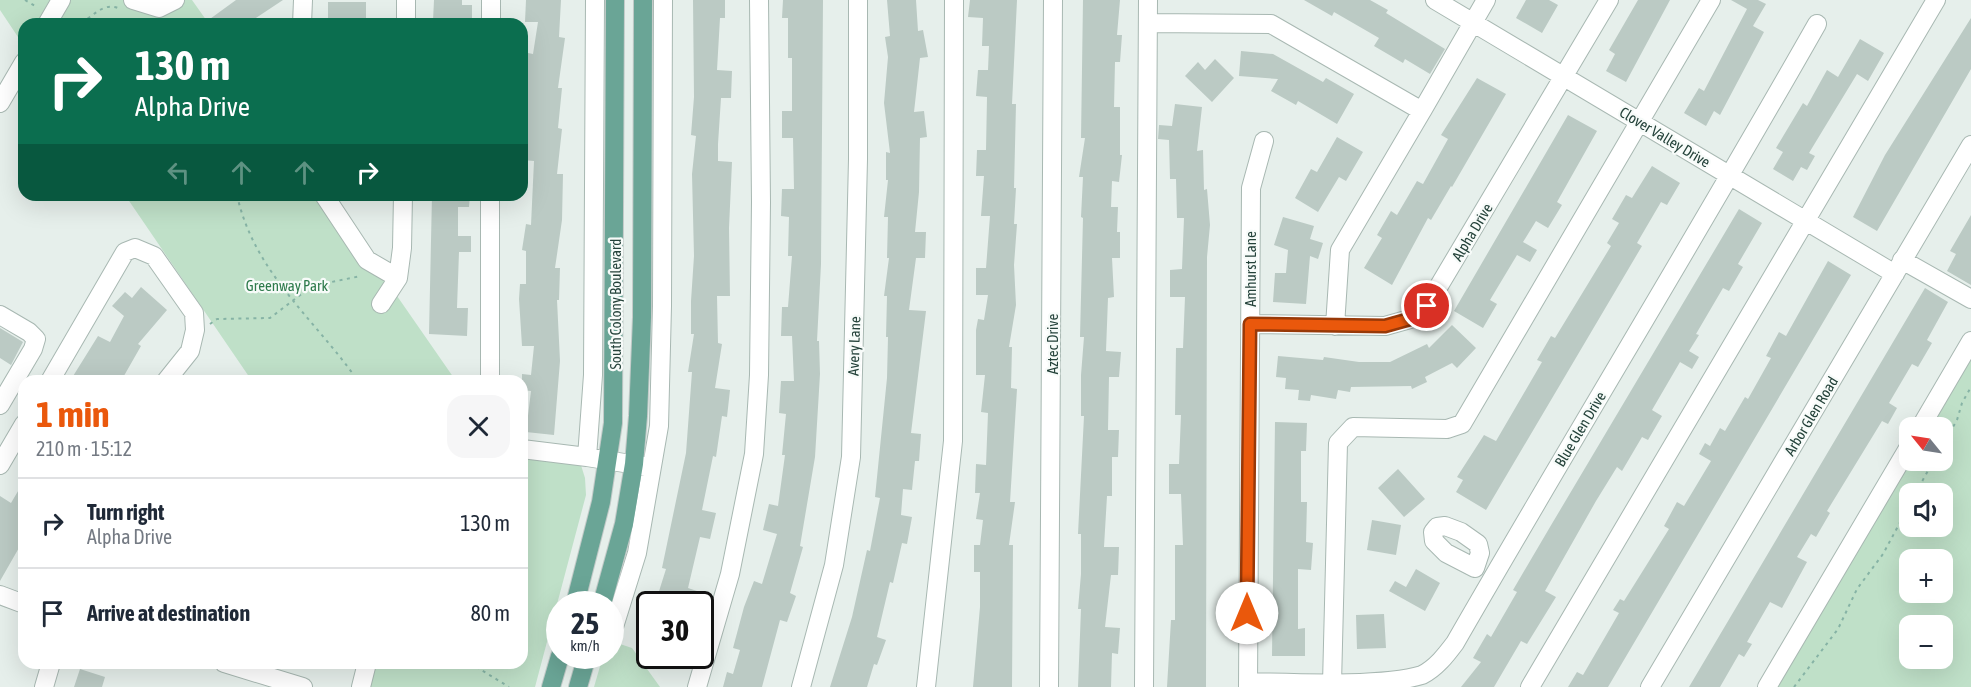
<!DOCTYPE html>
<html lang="en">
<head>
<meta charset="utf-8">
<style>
	body { margin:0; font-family:"Asap Condensed",sans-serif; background:#f6f6f7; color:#1f2937; height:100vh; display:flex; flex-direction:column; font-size:22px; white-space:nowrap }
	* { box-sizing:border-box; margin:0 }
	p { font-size:20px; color:#747a83 }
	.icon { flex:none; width:33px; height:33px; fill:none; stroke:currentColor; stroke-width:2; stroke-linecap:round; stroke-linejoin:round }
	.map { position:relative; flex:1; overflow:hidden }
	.sheet { position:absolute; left:18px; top:375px; width:510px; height:294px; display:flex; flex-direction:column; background:#fff; border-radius:18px; box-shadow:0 6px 24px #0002 }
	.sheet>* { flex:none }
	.top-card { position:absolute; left:18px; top:18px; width:510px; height:183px; border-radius:18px; box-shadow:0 6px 24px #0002; background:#0b6e4f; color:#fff; overflow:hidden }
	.needle { width:39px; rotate:300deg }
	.tools { position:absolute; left:1899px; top:417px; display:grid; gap:12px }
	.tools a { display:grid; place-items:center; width:54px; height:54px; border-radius:12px; background:#fff; box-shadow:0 6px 24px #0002; font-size:30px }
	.speed { position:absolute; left:546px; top:591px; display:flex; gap:12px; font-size:30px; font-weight:700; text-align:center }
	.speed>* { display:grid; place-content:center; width:78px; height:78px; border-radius:50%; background:#fff; box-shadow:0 6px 24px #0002; line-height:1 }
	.speed small { font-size:15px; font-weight:400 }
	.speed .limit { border:3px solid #111; border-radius:9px; background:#fff; color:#111 }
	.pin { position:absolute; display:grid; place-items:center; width:51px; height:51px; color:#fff; margin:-26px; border:3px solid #fff; border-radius:50%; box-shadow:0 2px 6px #0007 }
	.me { position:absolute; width:66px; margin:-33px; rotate:0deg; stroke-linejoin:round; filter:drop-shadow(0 0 4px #0008) }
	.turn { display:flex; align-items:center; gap:21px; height:126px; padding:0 18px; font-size:27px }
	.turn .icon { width:78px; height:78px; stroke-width:2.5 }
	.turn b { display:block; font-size:42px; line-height:51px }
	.lanes { display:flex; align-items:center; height:57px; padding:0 18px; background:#0003; justify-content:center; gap:30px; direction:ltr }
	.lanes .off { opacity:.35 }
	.round { display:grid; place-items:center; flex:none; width:63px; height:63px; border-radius:18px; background:#f6f6f7 }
	.headline { display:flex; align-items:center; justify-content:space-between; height:102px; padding:0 18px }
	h1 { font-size:36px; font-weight:700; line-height:45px; color:#ea580c }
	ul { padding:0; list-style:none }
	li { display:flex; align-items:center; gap:18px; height:90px; padding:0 18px; border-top:2px solid #e0e1e3 }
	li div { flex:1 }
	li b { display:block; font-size:22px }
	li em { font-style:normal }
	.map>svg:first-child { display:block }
	.green { fill:#bfe0c8; fill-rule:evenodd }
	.building { fill:#bbcac4 }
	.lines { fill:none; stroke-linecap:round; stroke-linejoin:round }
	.minor-casing { stroke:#a8b8b2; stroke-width:20 }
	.major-casing { stroke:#c2cac8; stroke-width:20 }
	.path { stroke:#86b3a5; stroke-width:2; stroke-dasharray:3 4.5; stroke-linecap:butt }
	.minor { stroke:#fff; stroke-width:18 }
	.major { stroke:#6aa596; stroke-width:18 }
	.route-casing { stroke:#983908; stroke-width:15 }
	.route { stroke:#ea580c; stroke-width:10 }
	.labels { text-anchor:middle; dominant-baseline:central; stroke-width:4.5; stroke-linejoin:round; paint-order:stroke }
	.street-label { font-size:15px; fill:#24423a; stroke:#f7fbf9 }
	.park-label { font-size:15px; fill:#2d7a4b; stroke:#f7fbf9 }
</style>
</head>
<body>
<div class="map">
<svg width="1971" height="687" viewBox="0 0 1971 687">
	<rect width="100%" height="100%" fill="#e6efeb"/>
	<path class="green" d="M0,0H192L209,24H24V46L0,10Z
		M125,195H327L456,381H252Z
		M1971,359V687H1777L1911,461L1942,460V428L1930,427ZM1910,494H1942V526H1910ZM1910,560H1942V592H1910ZM1910,626H1942V658H1910Z
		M522,454L580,462L585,478L586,495L535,687H370L377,663H522Z
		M617,643L632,648L660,687H594L603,656H610L611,644Z"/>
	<path class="building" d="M236,0H283L247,24H203Z
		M434,0H462V5H472V23L433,21Z
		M526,0H561L559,37L565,38L558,88H562L558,128L562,129L557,174H563L562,220L555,268H560L559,300H557L560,361L554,435L526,432L531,391L522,390V374L531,375L534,346H522L519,299L520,284H526V251L522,250L526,224L531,225L534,161L522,160L525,67L522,66V58L523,52L533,54L538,22H525Z
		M693,0H725V18H720L717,70L732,71L731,98H721L718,144V161L732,162L729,228L730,296H717L718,343L722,344L715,388L730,390L727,417L722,416L716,457L713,456L702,510L716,513L710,539L700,537L688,588L697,591L693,604H655L666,569L662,568L686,453L692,372H688L694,334H691V301L694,256L692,174L696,136L691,135L694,97Z
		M783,0H823L821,264L817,341H819L820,374L815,457L800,546L803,547L790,593L796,596L787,622L780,620L762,687H723L727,672L733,674L740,650L733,648L744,607L754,581L762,584L777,534L763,530L769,504L778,506L785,455H782L786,414L779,413L781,381H794L792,336H781L782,307H788L792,256H788L789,217L781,216L782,189H794L793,138H782V111H792V58H788V18H782Z
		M887,0H916L918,31L923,30L928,57L920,58L914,112L924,111L927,137L920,138L919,192L915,232H926L925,258H916L909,310L926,311L911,433L921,434L919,461H915L912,490L903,489L901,515L912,517L907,544L902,543L893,583L890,582L877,637L886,640L877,665L874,664L867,687H830L852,617L867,550L870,551L880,498L875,497L887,378L888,337H886L887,296H884L889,258H887L888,217H884L888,180H886V152L890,153L884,103L888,57L885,37L890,36Z
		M970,0H1017L1012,104H1016L1014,188H1016L1014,224H1017L1014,265L1016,305L1009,347H1012L1011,388L1017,389L1010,502H1015L1009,545H1013L1012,687H973L980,607V572H974V545H980L983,520L976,519L980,493H975L976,464L986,465L988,413L981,412L985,375H976V330L978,319L984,320L988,295H976V268H986L990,216H981L984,176H976L977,150H986L987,97L976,96L978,70H988L989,46H982L983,18L968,17Z
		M1083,0H1120L1117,35H1122L1120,62H1115L1114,107H1120V155H1122L1119,182L1112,181L1111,207H1118L1117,232H1120V258H1112L1114,297L1108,298L1106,351L1121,352L1119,377H1109L1108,430H1119L1118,457H1112V496H1107L1104,547H1119L1118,575H1111L1105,627L1120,628L1118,654L1112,653L1111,687H1078L1081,609H1078L1081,574V534H1078L1084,416H1081V375L1084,337H1080L1083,218L1081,217L1083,177H1079L1085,138H1081Z
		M1304,0H1370L1388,10L1386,13L1445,49L1430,74L1405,59L1403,63L1374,46L1379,38L1334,12L1332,16Z
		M1526,0H1549L1558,5L1542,33L1516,18Z
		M1638,0H1670L1626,82L1606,71L1615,54L1609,50Z
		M1731,0H1758L1766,4L1753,26L1764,32L1720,115L1714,111L1706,126L1684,113L1699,88L1704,91L1747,9Z
		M328,2H366V24H328Z
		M1971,18V69L1877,231L1853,217L1885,155Z
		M1860,39L1884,53L1868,81L1857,74L1809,153L1815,156L1807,170L1801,167L1793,181L1773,169L1783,152L1776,148L1803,103L1807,106L1827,70L1838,77Z
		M1241,51L1273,54L1323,82L1326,78L1354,94L1337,124L1298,101L1296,105L1271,91L1278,79L1239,76Z
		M1215,59L1234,78L1212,102L1185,76L1198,62L1205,70Z
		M1477,78L1506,94L1452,187L1451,186L1431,220L1428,218L1392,285L1364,268L1382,238L1377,235L1391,211L1397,215L1417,181L1423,184L1448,139L1441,135Z
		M1175,104L1202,107L1197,151L1203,150L1204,190L1207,189L1210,225L1207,257L1206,687H1167L1171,620H1175V545H1183L1181,494H1169V464H1179L1181,415H1175L1176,348H1183L1185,297H1170V270L1182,269L1184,218H1177L1176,179H1170L1169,140L1158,139L1159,125L1172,126Z
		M1568,115L1597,131L1557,202L1562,205L1548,228L1536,221L1523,242L1537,250L1530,262L1517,255L1490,300L1497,304L1483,328L1454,311Z
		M1337,137L1363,152L1346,181L1339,177L1318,212L1295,198L1311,169L1317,172Z
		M1652,166L1680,183L1667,205L1661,202L1637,243L1642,246L1486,510L1456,492L1463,480L1457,477L1484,435L1496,441L1542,362L1537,360L1551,336L1555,338L1611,246L1607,243L1619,223L1612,219L1626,195L1632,198Z
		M432,195H470L469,207H458V236H471V252H459L457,308H468L467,336L429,334Z
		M1739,209L1762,223L1738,264L1743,267L1729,291L1723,288L1696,334L1699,335L1689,351L1699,357L1692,369L1680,362L1652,410L1662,416L1648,440L1642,437L1622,471L1617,467L1596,501L1545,591L1556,597L1527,644L1521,641L1494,687H1461L1481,662L1473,658L1487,634L1491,637L1517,592L1513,590L1550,527Z
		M1971,215V285L1947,271L1956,254L1950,251Z
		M1283,217L1314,226L1310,239L1323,243L1318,259L1310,256L1306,304L1273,302L1275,273H1286L1288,250L1274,245Z
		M1828,261L1851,275L1608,687H1568L1577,672L1583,675L1619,613L1613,610L1620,599L1624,601L1669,529L1664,526L1677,502L1684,506L1711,461L1699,454L1705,443L1710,446L1720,428L1725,431L1745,397L1748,399L1771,358L1766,356L1779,332L1786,336Z
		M141,287L167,310L138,344L141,346L121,381H70L98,336L110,342L124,316L112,306L125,292L132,298Z
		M1925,288L1948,302L1927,340L1932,343L1918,367L1912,364L1889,403L1897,408L1888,424L1882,421L1827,511L1830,513L1816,537L1811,534L1797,557L1807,562L1782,608L1770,602L1747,642L1752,644L1744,657L1739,654L1720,687H1689Z
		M1452,325L1476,348L1457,368L1452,363L1425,377L1427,382L1412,389L1411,386L1351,387L1350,392L1338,390L1336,399L1311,395L1310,401L1298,400L1299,390L1285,389L1286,378L1276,377L1278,356L1323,360L1324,357L1359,362H1390L1427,344L1429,348Z
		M0,328L23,342L11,365L0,358Z
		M1275,422L1307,423L1306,451H1301V502H1307L1306,542L1313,543L1311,570L1298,569V629L1305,628V656H1272Z
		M1398,469L1425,499L1404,517L1378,488Z
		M24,481V539L0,581V496L11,503Z
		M1372,520L1401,525L1396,555L1367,550Z
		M1416,569L1440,583L1425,611L1389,591L1395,581L1406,587Z
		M1384,614L1386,648L1357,649L1356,615Z
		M80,669L105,677L102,687H74Z"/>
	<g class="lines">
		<defs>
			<path id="minor" d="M133,0L159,8L175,0
				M595,0L593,375L587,457L649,467
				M1435,0L1895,274
				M1148,23L1271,24L1422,111L1486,0
				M47,24L61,0
				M302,24L303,0
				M406,24V0
				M491,24V0
				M0,103L24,62
				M324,195L367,260L398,278
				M1902,260L1971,299
				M381,304L398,278L402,248L403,195
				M0,315L29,332L36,339L33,349L0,405
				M1250,324L1385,326L1410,319L1427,306L1609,0
				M1335,326L1340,250L1422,111
				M50,381L125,252L135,248L154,256L194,313L195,330L190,351L166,381
				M490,381V195
				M1920,428L1971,341
				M522,449L587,457
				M0,465L24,424
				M1445,526L1461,532L1478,544L1480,553L1475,568L1446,553L1434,541L1433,532L1437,527Z
				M0,595L24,604
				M610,630H613L637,553L659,426L662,306L663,0
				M224,663L303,687
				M1248,682C1294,683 1382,687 1422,675C1436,668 1446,655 1455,643C1574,436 1699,232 1817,24
				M1332,684L1338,443L1353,427L1447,429L1462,424L1711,0
				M44,687L51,663
				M361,687L367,663
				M697,687L730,574L754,454L759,375L761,202L759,0
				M801,687L834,565L851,457L858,159V0
				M926,687L953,441L954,0
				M1049,687L1053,0
				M1144,687L1148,0
				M1248,687L1251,188L1264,141
				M1530,687L1936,0
				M1650,687L1971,145
				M1767,687L1910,445"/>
			<path id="major" d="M575,604L601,502L613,423L615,0
				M602,604L624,524L634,464L638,416L642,317L643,0
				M551,687L560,656
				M578,687L587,656"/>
		</defs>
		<use href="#minor" class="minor-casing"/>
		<use href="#major" class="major-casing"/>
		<path class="path" d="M25,0L37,7
			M67,19L80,23C93,17 103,2 118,8
			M237,195C254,273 315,319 358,381
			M210,324L217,319L270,318L312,286L361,276
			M1942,446L1957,420L1962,403L1971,387
			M1915,494L1934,460
			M470,663L509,687
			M1794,687L1838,629L1857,589L1883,554L1910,504"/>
		<use href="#minor" class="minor"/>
		<use href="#major" class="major"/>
	</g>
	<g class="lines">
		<defs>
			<path id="route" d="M1247,613L1250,324L1385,326L1410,319L1427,306"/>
		</defs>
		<use href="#route" class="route-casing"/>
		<use href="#route" class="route"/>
	</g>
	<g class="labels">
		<g class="street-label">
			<text transform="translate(1665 137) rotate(31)">Clover Valley Drive</text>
			<text transform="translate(1472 232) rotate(-59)">Alpha Drive</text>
			<text transform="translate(1250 269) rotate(-90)">Amhurst Lane</text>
			<text transform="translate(615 304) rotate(-90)">South Colony Boulevard</text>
			<text transform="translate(1052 344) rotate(-90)">Aztec Drive</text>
			<text transform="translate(854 346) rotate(-88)">Avery Lane</text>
			<text transform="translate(1811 416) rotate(-59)">Arbor Glen Road</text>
			<text transform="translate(1580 429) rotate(-59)">Blue Glen Drive</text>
		</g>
		<g class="park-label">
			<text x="287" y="285">Greenway Park</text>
		</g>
	</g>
</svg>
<div class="tools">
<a><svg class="needle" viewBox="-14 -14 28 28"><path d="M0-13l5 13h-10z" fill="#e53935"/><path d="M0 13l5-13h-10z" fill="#747a83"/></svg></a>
<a><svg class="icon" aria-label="sound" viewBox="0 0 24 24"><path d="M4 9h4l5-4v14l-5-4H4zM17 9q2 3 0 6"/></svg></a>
<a>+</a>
<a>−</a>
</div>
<div class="speed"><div>25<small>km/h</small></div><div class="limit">30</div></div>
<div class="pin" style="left:1427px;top:306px;background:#d93025"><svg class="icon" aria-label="arrive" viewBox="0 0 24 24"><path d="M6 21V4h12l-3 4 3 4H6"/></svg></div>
<svg class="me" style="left:1247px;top:613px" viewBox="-20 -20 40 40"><circle r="19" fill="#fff"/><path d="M0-13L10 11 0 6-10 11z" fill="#ea580c"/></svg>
<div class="top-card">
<div class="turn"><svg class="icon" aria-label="right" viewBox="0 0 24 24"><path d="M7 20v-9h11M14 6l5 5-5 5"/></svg><div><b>130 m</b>Alpha Drive</div></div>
<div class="lanes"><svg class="icon off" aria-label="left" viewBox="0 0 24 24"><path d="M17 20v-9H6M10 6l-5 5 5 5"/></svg><svg class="icon off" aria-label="ahead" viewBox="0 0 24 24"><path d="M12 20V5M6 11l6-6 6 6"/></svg><svg class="icon off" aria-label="ahead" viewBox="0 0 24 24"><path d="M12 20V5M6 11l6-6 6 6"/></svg><svg class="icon" aria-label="right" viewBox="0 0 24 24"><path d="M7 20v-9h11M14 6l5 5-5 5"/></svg></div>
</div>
<section class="sheet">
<div class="headline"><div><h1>1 min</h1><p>210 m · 15:12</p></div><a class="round"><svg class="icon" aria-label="close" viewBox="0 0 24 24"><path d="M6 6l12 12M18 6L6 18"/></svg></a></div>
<ul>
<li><svg class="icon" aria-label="right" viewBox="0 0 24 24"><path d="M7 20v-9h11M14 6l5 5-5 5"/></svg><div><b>Turn right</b><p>Alpha Drive</p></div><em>130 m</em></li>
<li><svg class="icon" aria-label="arrive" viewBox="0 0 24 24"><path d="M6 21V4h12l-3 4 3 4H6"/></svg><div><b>Arrive at destination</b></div><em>80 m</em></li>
</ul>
</section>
</div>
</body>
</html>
